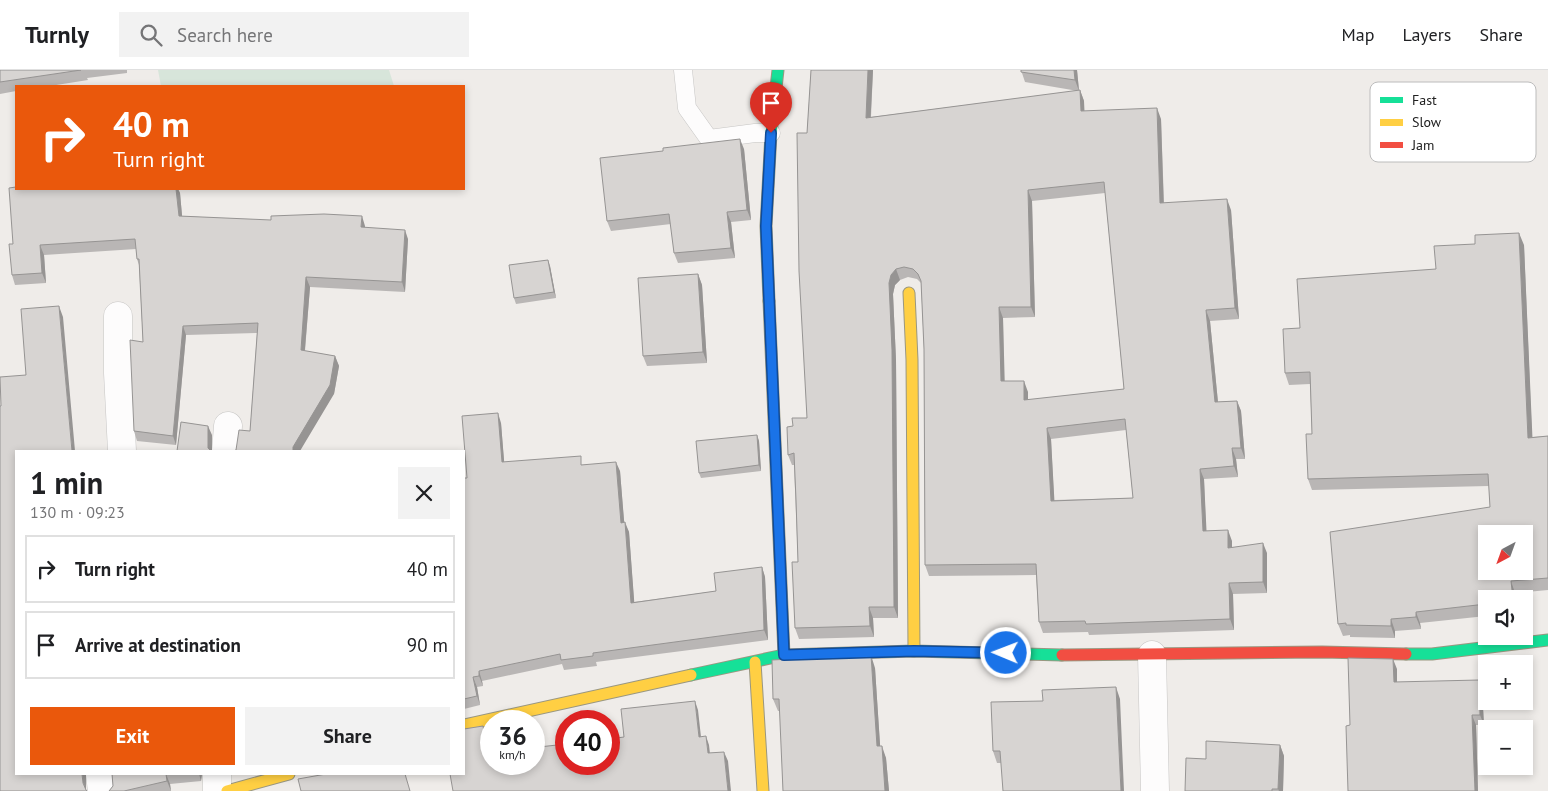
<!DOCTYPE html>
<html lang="en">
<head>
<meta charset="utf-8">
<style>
	body { margin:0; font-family:"PT Sans",sans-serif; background:#f2f2f2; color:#202124; height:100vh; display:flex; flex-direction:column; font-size:19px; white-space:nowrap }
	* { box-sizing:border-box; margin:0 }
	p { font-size:16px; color:#757577 }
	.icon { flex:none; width:28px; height:28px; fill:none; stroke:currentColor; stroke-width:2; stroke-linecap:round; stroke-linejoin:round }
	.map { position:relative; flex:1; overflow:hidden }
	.details { position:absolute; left:15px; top:380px; width:450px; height:325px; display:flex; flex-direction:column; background:#fff; border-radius:0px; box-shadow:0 2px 8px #0003 }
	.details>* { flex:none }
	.hud { position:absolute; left:15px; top:15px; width:450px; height:105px; border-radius:0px; box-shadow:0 2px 8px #0003; background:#ea580c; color:#fff; overflow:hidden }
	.needle { width:32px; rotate:221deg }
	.tools { position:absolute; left:1478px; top:455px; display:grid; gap:10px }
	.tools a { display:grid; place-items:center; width:55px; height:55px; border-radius:0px; background:#fff; box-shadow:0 2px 8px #0003; font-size:25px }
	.speed { position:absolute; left:480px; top:640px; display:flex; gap:10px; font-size:25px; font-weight:700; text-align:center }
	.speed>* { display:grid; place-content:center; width:65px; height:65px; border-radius:50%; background:#fff; box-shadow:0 2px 8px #0003; line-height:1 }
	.speed small { font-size:12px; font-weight:400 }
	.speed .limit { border:8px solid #d22; background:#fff; color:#111 }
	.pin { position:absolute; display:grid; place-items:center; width:42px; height:42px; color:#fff; margin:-51px -21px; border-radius:50% 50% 50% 0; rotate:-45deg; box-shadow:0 0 5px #0007 }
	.pin .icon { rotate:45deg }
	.me { position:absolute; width:55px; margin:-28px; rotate:271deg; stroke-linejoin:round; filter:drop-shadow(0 0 4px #0008) }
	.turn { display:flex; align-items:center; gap:18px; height:105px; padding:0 15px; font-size:22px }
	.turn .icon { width:65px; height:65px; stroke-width:2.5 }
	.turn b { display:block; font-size:35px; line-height:42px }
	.round { display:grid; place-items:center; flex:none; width:52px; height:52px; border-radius:0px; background:#f2f2f2 }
	.headline { display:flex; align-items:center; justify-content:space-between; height:85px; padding:0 15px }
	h1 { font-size:30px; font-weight:800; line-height:38px }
	.cta { display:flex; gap:10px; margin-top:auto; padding:10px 15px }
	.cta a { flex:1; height:58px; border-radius:0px; background:#ea580c; color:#fff; font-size:20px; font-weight:800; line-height:58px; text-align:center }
	.cta a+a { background:#f2f2f2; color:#202124 }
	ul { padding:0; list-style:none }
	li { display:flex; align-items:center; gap:15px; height:68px; margin:0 10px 8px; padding:0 5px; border:2px solid #e0e0e0; border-radius:0px }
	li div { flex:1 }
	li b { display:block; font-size:19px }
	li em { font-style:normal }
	header { display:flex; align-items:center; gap:30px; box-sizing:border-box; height:70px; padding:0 25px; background:#fff; border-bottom:1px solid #e0e0e0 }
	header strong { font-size:24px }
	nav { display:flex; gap:28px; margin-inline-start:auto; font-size:18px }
	.search { width:350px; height:45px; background:#f2f2f2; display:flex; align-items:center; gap:12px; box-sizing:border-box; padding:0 18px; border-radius:0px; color:#757577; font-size:19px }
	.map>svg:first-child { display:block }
	.wetland { fill:#d7e5da }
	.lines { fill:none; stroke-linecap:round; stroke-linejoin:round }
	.lane-casing { stroke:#c6c5c4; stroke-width:19 }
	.street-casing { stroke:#c6c5c4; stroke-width:29 }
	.fast-casing { stroke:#9a9780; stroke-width:13 }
	.slow-casing { stroke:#9a9780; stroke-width:13 }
	.jam-casing { stroke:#9a9780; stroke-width:13 }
	.lane { stroke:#fdfcfc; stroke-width:18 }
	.street { stroke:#fdfcfc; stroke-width:28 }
	.fast { stroke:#16e098; stroke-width:11 }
	.slow { stroke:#ffcf43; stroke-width:11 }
	.jam { stroke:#f24e42; stroke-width:11 }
	.wall { fill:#b9b6b5; fill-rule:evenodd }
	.shaded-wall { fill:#969493 }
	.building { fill:#d7d4d2; stroke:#969493; fill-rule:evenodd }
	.route-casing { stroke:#114b97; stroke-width:12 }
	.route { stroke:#1a73e8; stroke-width:9 }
	.key { fill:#fff; stroke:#bcbcbc; stroke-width:1 }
	.key-label { font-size:14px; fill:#212121 }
</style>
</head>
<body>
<header>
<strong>Turnly</strong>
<div class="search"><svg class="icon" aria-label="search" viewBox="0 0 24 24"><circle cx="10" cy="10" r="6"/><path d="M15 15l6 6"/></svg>Search here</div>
<nav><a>Map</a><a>Layers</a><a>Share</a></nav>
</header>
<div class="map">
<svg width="1548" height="721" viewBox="0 0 1548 721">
	<rect width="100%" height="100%" fill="#efece9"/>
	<path class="wetland" d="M158,0H389L394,16H161Z"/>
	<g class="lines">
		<defs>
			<path id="lane" d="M683,0L687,38L709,69L755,63H771"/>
			<path id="street" d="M118,246V303L122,381
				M226,381L228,356
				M1152,585L1155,721
				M100,704L102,721
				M217,721V704"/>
			<path id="fast" d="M769,231L766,156L771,63L778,0
				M1406,584H1432L1548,570
				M691,605L784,585L914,581L1062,585"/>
			<path id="slow" d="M909,223L912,290L914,581
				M769,231L784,585
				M755,592L763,721
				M464,655L691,605
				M227,721L289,704"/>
			<path id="jam" d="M1062,585L1322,582L1406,584"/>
		</defs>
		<use href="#lane" class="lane-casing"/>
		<use href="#street" class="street-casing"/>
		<use href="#fast" class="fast-casing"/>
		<use href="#slow" class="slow-casing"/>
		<use href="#jam" class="jam-casing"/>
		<use href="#lane" class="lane"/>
		<use href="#street" class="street"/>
		<use href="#fast" class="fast"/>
		<use href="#slow" class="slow"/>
		<use href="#jam" class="jam"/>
	</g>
	<path class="wall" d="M0,0H127V3L87,8L88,10L50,16H16V21L0,24Z
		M811,0H873L871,47L1078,21L1025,12L1021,0H1077L1079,20H1080L1084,31V41L1161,49L1164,133L1231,140L1239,249L1210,251L1218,332L1237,331L1241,341L1245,389H1236L1238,407L1204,409L1206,461L1232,471V477L1267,483V523L1233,524L1234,560L1089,565L1088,562L1043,563L1039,552L1036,505L929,506L925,495L924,279L921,213L917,209L908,207L900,210L895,215L893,224L896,290L898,548H873L874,567L799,569L795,558L798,492L794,395H792L788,385L793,356L807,348V63ZM1105,123L1124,319L1028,330V322L1004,311L1003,248L1035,247L1032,131ZM1126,360L1133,428L1054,430L1051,369Z
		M744,79L751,150L731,152L735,188L678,193L674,183L671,154L611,161L607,151Z
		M16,119H178L180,123L182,146L365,156V157L408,169L405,222L310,217L305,281L335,286L339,296L334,324L250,361L257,263L186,265L176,375L137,371L134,361L143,272L139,195L137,189L136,179L44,185L46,213L15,215L12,205Z
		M1524,175L1532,367L1548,366V520L1515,523L1486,529V546L1420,553L1421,559L1395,561V568L1350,567V565L1343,566L1338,554L1490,437L1489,416L1312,420L1308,409L1312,364L1310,314L1289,315L1285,303L1300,258Z
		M550,196L556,228L516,234L514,228Z
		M698,204L702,215L707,293L647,296L643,286Z
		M501,353L504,392L584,395L620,401L624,452L629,462L634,532L716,521L762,497L765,507L768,570L596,592L597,596L564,600L562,594L482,611L483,616L477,617L480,635L464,639V408H467Z
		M757,365L759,371L761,401L701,408L699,403Z
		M875,598L880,676L886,688L889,721H783L780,641H778L773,629Z
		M1397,599V612L1482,620L1484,655H1476L1478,721H1348L1350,655Z
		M1120,629L1001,693H997L993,681Z
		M1280,675L1284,686L1283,721H1185L1206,689Z
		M112,704H202L201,711L170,714L171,721H109L113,716Z"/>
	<path class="shaded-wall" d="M868,0H873L870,59L866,48Z
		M1074,0H1077L1079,21L1075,10Z
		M1080,20L1084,31L1085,52L1081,41Z
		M1157,38L1161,49L1164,144L1160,133Z
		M740,69L744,79L751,150L747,140Z
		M176,119H178L180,123L183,156L179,146Z
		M1028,120L1032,131L1035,247L1031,237Z
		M1227,129L1231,140L1239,249L1235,238Z
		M727,142L731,152L735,188L731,178Z
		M362,146L365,156V166L361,157Z
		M405,160L408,169L405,222L402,212Z
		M1519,163L1524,175L1533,380L1528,368Z
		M40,175L44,185L46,213L42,203Z
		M548,190L550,196L556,228L554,222Z
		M896,199L900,210L895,215L893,224L896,290L898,548L894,537L889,213L891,205Z
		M698,204L702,215L707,293L703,282Z
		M306,207L310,217L304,290L301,280Z
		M59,236L63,247L75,381H72Z
		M999,237L1003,248L1005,322L1001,311Z
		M1206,240L1210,251L1219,343L1215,332Z
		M183,256L186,265L176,375L173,366Z
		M335,286L339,296L334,324L300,381H293V377Z
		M1024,311L1028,322V341L1024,330Z
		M1237,331L1241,341L1245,389L1241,378Z
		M498,343L501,353L505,402L502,392Z
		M208,356L212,365V381H210L208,378Z
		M1047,358L1051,369L1055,441L1051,431Z
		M757,365L759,371L761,401L759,395Z
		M1232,378L1236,389L1238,407L1234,396Z
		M616,392L620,401L625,462L621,453Z
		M1200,399L1204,409L1207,471L1203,461Z
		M625,452L629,462L635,542L631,533Z
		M1228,460L1232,471V489L1228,478Z
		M1263,473L1267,483V523L1263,512Z
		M762,497L765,507L768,570L764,560Z
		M1511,511L1515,523L1516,529H1513Z
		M1229,513L1233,524L1234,560L1230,549Z
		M869,537L873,548L874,567L870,556Z
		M1416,542L1420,553L1421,559L1416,547Z
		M1391,549L1395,561V568L1391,556Z
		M871,585L875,598L881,689L877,676Z
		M1393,589L1397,599V622L1394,612Z
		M479,601L482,611L483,616L479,606Z
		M473,607L477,617L480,635L477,626Z
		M1479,610L1482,620L1484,655L1480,645Z
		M1116,617L1120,629L1124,721H1121Z
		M695,631L698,640L702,676L699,667Z
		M1472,645L1476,655L1478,721H1475Z
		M483,656L486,666L491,693L488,684Z
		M706,666L709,675L711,693L708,683Z
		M1280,675L1284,686L1283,721H1279L1278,719Z
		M882,676L886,688L889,721H885Z
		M724,682L728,691L731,721H728Z
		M82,704H86V721L83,713Z
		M166,704L170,714L171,721L167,711Z
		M199,704H202L201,711Z"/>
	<path class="building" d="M0,0H81L0,12Z
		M811,0H868L866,48L1080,20L1081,41L1157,38L1160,133L1227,129L1235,238L1206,240L1215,332L1237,331L1241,378H1232L1234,396L1200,399L1203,461L1228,460V478L1263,473V512L1229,513L1230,549L1086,554L1085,551L1039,552L1036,494L925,495L924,279L921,211L918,204L913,199L904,197L896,199L891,205L889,213L892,280L894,537H869L870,556L795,558L792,492H798L796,430L794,383L788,385L787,357L793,356L792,348H807L799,201L797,63H807ZM1104,112L1124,319L1024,330V311H1001L999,237H1031L1028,120ZM1125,349L1133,428L1051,431L1047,358Z
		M1021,0H1074L1075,10L1021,2Z
		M740,69L747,140L727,142L731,178L674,183L669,144L607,151L600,88L663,81V78Z
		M16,117V119H176L179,146L271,150V146L324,144L362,146L361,157L405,160L402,212L306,207L301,280L335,286L330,315L293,377V381H234L236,380L239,360L250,361L258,253L183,256L173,366L134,361L130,270L143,272L139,189H137L135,169L40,175L42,203L12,205L9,174H13L9,118Z
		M1519,163L1528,368L1548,366V508L1511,511L1513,529H1486V534L1416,542V547L1391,549V556L1346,555V553L1338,554L1330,462L1490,437L1488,404L1308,409L1306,364H1312L1310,302L1285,303L1283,259L1300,258L1297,209L1436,199L1434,176L1475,174V165ZM1486,464H1524V501H1486Z
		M548,190L554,222L514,228L509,195Z
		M698,204L703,282L643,286L638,208Z
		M59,236L72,381H16V704H82L83,713L86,720L87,721H0V336H1L0,307L26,305L21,239Z
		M498,343L502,392L581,386V395L616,392L621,453L625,452L631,533L716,521L714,503L762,497L764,560L593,583V586L561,590L560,584L479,601V606L473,607L477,626L464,629V408H467L462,346Z
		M181,352L208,356V378L211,381H177Z
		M757,365L759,395L699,403L696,371Z
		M871,585L877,676H882L885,721H783L779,629H773L772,590Z
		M1348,588L1393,589L1394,612L1479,610L1480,645H1472L1475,721H1348L1346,656L1350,655Z
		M1116,617L1121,721H1003L1000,681H993L991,632L1043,631L1042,620Z
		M695,631L699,667L706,666L708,683L724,682L728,721H453L450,704H464V659L483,656L488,684H491V694H534V675L538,674L539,677L566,674V694H609V669L624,667L621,639Z
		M1206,671L1280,675L1278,719H1272V721H1185L1186,688L1206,689Z
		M112,704H166L167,711L124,721H109L113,716Z
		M326,704H405L410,721H301L298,709Z"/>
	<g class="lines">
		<defs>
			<path id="route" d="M771,63L766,156L784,585L914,581L1006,583"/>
		</defs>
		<use href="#route" class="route-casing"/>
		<use href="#route" class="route"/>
	</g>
	<rect x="1370" y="12" width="166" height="80" rx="8" class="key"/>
	<rect x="1380" y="27" width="23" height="6" fill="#16e098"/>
	<rect x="1380" y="49" width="23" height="7" fill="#ffcf43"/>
	<rect x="1380" y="72" width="23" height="6" fill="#f24e42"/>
	<g class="key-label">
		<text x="1412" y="35">Fast</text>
		<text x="1412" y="57">Slow</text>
		<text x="1412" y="80">Jam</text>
	</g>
</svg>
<div class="tools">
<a><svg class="needle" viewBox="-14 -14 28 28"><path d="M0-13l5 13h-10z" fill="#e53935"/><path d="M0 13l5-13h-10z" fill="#757577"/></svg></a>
<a><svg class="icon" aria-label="sound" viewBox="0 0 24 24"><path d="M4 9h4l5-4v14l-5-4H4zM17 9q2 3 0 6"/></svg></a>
<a>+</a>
<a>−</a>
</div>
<div class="speed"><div>36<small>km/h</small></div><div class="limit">40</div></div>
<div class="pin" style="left:771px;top:63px;background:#d93025"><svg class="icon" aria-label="arrive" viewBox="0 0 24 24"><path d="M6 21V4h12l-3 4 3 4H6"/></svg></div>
<svg class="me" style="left:1006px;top:583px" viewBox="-20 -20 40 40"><circle r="17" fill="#1a73e8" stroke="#fff" stroke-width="3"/><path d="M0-11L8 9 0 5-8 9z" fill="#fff"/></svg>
<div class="hud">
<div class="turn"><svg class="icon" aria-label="right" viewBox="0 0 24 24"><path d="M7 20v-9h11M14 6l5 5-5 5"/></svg><div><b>40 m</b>Turn right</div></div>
</div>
<section class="details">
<div class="headline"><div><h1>1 min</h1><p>130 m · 09:23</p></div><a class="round"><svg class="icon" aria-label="close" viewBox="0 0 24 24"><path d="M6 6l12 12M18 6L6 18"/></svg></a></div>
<ul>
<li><svg class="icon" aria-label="right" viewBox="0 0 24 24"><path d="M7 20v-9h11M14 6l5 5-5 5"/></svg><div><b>Turn right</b></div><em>40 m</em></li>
<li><svg class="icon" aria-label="arrive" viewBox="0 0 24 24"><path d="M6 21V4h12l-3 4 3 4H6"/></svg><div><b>Arrive at destination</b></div><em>90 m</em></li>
</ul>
<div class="cta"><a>Exit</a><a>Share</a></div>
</section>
</div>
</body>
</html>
